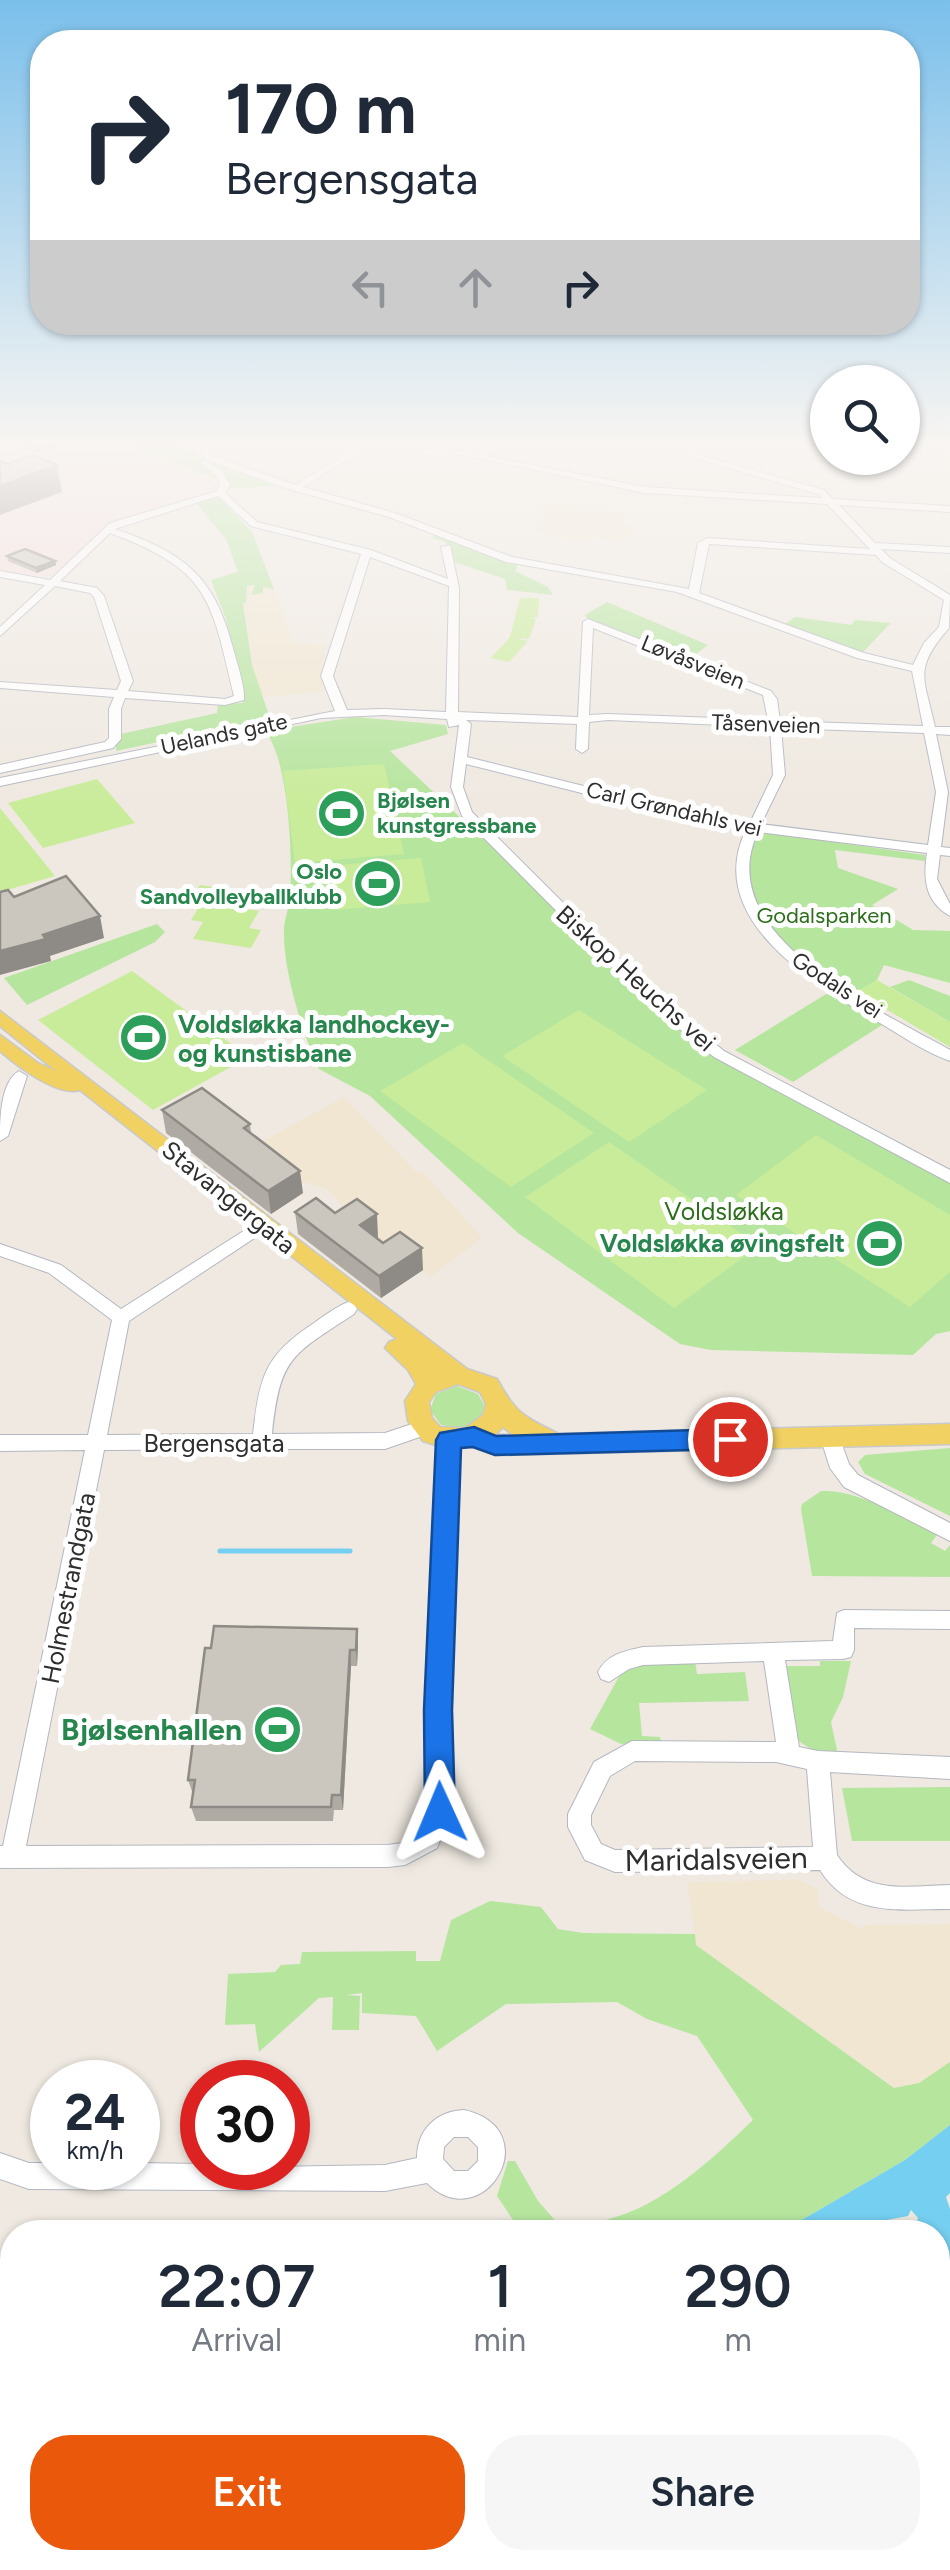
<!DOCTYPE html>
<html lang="en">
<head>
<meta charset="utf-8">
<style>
	body { margin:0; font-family:Figtree,sans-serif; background:#f6f6f7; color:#1f2937; height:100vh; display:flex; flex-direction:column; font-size:38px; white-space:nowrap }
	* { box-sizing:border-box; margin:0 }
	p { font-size:32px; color:#747a83 }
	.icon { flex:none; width:55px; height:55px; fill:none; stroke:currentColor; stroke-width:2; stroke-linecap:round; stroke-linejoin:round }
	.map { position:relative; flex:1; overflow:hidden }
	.drawer { position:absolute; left:0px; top:2220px; width:950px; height:350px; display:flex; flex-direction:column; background:#fff; border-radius:40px 40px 0 0; box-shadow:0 2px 8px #0004 }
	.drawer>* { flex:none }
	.hud { position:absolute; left:30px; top:30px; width:890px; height:305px; border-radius:40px; box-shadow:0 2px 8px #0004; background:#fff; color:#1f2937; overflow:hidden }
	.fabs { position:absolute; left:810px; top:365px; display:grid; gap:20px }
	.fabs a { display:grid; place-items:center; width:110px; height:110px; border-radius:50%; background:#fff; box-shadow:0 2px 8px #0004; font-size:50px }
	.speed { position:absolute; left:30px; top:2060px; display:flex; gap:20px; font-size:50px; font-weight:700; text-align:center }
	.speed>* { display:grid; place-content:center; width:130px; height:130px; border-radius:50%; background:#fff; box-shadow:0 2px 8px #0004; line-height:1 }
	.speed small { font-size:25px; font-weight:400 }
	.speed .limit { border:15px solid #d22; background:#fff; color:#111 }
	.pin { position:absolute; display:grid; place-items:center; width:85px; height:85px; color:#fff; margin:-42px; border:5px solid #fff; border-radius:50%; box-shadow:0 2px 10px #0007 }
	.me { position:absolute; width:110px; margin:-55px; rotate:359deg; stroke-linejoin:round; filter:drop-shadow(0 0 8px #0008) }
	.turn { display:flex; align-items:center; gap:35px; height:210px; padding:0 30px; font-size:45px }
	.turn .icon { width:130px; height:130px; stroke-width:2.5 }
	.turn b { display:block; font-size:70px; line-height:85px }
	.lanes { display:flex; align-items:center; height:95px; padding:0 30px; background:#0003; justify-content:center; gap:50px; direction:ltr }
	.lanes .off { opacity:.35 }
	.eta { display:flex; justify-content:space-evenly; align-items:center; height:170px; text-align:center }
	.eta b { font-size:60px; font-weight:600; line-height:70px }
	.action { display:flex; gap:20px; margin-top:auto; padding:20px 30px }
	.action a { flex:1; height:115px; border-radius:40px; background:#ea580c; color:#fff; font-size:40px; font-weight:600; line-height:115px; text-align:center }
	.action a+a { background:#f6f6f7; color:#1f2937 }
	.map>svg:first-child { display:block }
	.education { fill:#f0e6d1 }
	.medical { fill:#f5dfe0 }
	.green { fill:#b6e59e }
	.pitch { fill:#c9ec9a }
	.water { fill:#75cff0 }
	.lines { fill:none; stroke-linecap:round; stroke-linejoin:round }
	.stream { stroke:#75cff0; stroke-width:5 }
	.minor-casing { stroke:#b4b7c1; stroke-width:2 }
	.major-casing { stroke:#c9c9c9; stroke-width:3 }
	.minor { fill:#fff; fill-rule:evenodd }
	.major { fill:#f2d163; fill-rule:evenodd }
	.wall { fill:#afaba4 }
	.shaded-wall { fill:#8e8b86 }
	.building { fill:#cbc7bf; stroke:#8e8b86; stroke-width:2.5 }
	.route { fill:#1a73e8; stroke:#114b97; stroke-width:2.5 }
	.labels { text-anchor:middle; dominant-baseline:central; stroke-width:10; stroke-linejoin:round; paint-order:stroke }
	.far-street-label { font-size:22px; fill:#2e2e2e; stroke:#fff }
	.far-leisure-label { font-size:22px; font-weight:bold; fill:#27864d; stroke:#fff; text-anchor:start }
	.far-park-label { font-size:22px; fill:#2c6e1b; stroke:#fff }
	.street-label { font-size:25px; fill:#2e2e2e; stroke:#fff }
	.leisure-label { font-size:25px; font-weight:bold; fill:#27864d; stroke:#fff; text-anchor:start }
	.park-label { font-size:25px; fill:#2c6e1b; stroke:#fff }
	.near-leisure-label { font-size:30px; font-weight:bold; fill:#27864d; stroke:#fff; text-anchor:end }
	.near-street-label { font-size:30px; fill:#2e2e2e; stroke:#fff }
</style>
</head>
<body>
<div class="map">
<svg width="950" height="2570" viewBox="0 0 950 2570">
	<rect width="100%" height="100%" fill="#efe9e1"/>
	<path class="education" d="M543,503L626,512L623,523L636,527L629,542L596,538L581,543L536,531Z
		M255,584L251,594L263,587L274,589L293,643L326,646L321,676L327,691L262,697L252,665L243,603L246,602V586Z
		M344,1097L415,1171L425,1174L482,1238L430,1277L401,1255L319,1221L343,1207L328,1190L306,1182L298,1185L250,1148Z
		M798,1880L817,1889L819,1907L862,1929L865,1925L950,1924V2062L919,2083L895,2088L696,1945L687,1882Z"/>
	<path class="medical" d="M0,445H120L218,483V486L200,499L115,521L49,577L0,571Z"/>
	<path class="green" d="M128,445H175L282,485L229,489V484Z
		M218,497L252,532L274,589L263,587V593L251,595L255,585L247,586L246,602L243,604L252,665L270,718L116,751V735L217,713L218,704L243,703L226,619L211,580L238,572L226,539L197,504Z
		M437,534L518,564L515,571L548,587L553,595L507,590L505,579L448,560L446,542L432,538Z
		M607,602L708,645L696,654L683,655L589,621L585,615Z
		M795,617L852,625L855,620L891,623L862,653L784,625Z
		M355,717L446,725L448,734L390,751L646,993L721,1054L950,1181V1331L936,1334L913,1355L711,1350L680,1344L518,1233L370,1096L319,1069C303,1035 284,973 284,935C283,922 289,909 290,897C293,858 289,760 265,731Z
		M762,832L925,855V861L835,850L838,868L898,889L872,905L913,930L950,931V983L884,965L877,980L854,994C818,970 750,931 747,883C746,868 752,850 754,835Z
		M157,924L165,932L155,942L27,1005L4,978Z
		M909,980L950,996V1022L890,987Z
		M831,991L885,1023L793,1082L735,1050Z
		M457,1386L478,1394L484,1405L481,1417L463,1428L441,1425L430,1410L436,1394Z
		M950,1448V1516L865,1474L858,1462L865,1455Z
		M821,1491C860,1489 903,1518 937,1535L931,1543L945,1551L950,1545V1577L812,1576L801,1509L802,1504Z
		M695,1661L697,1674L745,1672L749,1701L639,1703L642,1736L660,1737L661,1742L621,1744L590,1729L627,1662Z
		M820,1661H851L843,1697L831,1722L838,1755L817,1753L797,1740L783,1666H820Z
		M950,1787V1841H852L842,1788Z
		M490,1901L541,1907L558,1929L583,1933L695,1934L696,1945L894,2088L919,2083L950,2062V2125L905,2160L781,2232H521L497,2196L508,2161H515L538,2201L559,2225C574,2223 591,2223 606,2220C664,2205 711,2160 753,2120L697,2036L647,2019L617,2002L506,2004L437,2051L416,2016L362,2013V1993L346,1995L360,1996L359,2030H332L333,1997L319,1998L259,2052L255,2024L225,2025L228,1974L275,1972L281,1965L300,1964L302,1952L416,1951V1961H440L451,1920Z
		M12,2306V2558H441L429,2570H0V2307Z
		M506,2558H672L654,2570H530L510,2564Z"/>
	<path class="pitch" d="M520,598H539L538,617L531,618L536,619L529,639L515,638L528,641L509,662L491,658L510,637Z
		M384,764L404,854L295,863L283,771Z
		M97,779L135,823L43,848L8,803Z
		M0,808L55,876L0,892Z
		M421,858L430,902L331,910L325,866Z
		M200,885L256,893L246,909L259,911L249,928L261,930L251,948L193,939L203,922L191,920L201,904L189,901Z
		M132,971L249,1057L153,1110L38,1020Z
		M877,980L950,1022V1047L857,992Z
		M579,1010L707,1090L629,1142L502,1056Z
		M463,1043L594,1133L511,1187L380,1091Z
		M816,1135L950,1215V1272L910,1307L736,1195Z
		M609,1142L759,1246L674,1308L525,1197Z"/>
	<path class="water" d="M950,2125V2193L946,2197L950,2209V2259L938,2261V2232H913L918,2218L911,2210L908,2216L871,2223L854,2232H781L905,2160Z
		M441,2558H505L509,2565L529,2570H429Z"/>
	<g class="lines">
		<path class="stream" d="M220,1551H350"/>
		<defs>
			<path id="minor" d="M361,445H371L303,487L395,513L512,557L689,589L698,543L707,538L870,549L827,504L645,493L414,445H429L645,487L822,498L818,494L650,445H662L824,490L833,499L950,506V512L839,505L875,543L950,547V553L881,549L890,558L950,595L949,628C913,669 924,677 935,727H950V735L936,734L948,792L941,847L950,848V856L940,855L937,879L950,904V916C925,902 923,879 927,853L758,832C709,936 880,1010 950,1050V1061C924,1052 899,1034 875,1020C812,983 703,918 746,830L713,826L466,764L463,787L472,812L660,999L724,1051L950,1170V1183L714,1057L650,1005L462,816L451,787L459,725L449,727L447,719L384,715L321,718L0,786V778L335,711L321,676L361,554L251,526L218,496L115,529C184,553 214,575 233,648C237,664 245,685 244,700L225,705L125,698L121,709V739L113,748L0,773V765L105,742L109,738V709L114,697L0,688V682L117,690L121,681L94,597L90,593L55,586L0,636V627L45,585L0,577V571L50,580L110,523L217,491L220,485L216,475L200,463L205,460L223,472L230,485L225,493L257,522L371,550L448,579L441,547L450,545L459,588L458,712L578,717L583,622L588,619L771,691L777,699L780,721L923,726L912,671L857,658L677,592L506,562L389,517L285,488L205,459L201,450L208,448L212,455L295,485ZM110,533C210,570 211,599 234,696L225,699L128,691L133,681L104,596L97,588L60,581ZM709,544L876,555L882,562L944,600L939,627L924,643L913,665L864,653L699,593ZM370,557L449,586L446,712L384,709L347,710L333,676ZM593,628L763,695L768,720L608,714L589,715ZM466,720L577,724L576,749L582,753L588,749L589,722L608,720L770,727L773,775L750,823L713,818L467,757L471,724ZM781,728L924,733L936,792L928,845L761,824L785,775Z
				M19,1071L27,1076L8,1136L0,1141C0,1120 0,1082 19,1071Z
				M253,1225L261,1231L259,1235L129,1321L107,1435L253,1434C260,1376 264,1356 314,1323C325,1315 336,1307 348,1302L354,1304L357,1309L354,1314C292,1355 280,1356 272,1434L385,1433L424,1420L431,1423L433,1428L431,1433L385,1449H268L261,1452L254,1449L104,1450L26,1846L388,1845L402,1843L420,1832L429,1812L427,1710L439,1440L442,1435L449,1432L456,1435L459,1440L449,1710L451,1812L437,1848L405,1865L388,1867L0,1868V1846H3L85,1450L0,1451V1435H88L112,1320L49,1273L0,1256V1244L61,1265L121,1309Z
				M830,1428L837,1431L849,1464L858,1475L950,1523V1541L844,1487L830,1468L820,1436L823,1431Z
				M844,1610L950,1611V1629L854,1628V1650L851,1657L843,1659L785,1660L799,1747L818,1751L950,1757V1779L830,1772L837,1855C864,1896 907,1886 950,1885V1909C900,1909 850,1918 820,1870L615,1872L585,1860L568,1827V1814L594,1762L632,1741L776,1742L764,1661L643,1665L629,1669L609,1682L601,1679L598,1672C607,1654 625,1651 643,1647L833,1641L837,1613ZM635,1761L776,1762L807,1769L813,1847L615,1850L601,1844L591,1825V1815L610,1776Z
				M464,2110C549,2129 484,2239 427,2183L385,2191L29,2189L0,2179V2153L29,2163H52V2168H138V2163L202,2164V2168L385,2165L417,2158C417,2130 436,2111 464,2110ZM454,2137H468L478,2147V2161L468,2171H454L443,2159L444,2147Z
				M950,2383V2411L938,2414V2386Z
				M883,2558H913L918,2570H888Z"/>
			<path id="major" d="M0,1011L467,1369L497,1379C515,1413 525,1418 559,1434L950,1424V1444L495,1455L471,1446L448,1449L423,1441L408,1421L405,1401L416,1384L408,1370L385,1348L389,1342L397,1339L80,1090C58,1097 17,1066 0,1051V1035L38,1063L56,1071L0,1026ZM458,1384L480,1392L486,1404L483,1415L465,1428L440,1427L432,1418L429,1402L436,1392ZM503,1427L513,1435H495Z"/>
		</defs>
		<use href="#minor" class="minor-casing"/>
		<use href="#major" class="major-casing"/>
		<use href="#minor" class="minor"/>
		<use href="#major" class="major"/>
	</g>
	<path class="wall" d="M13,445H60L36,453Z
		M7,556L55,561L56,565L37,573L8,561Z
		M162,1110L250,1124L251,1133L303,1193L271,1214L166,1133Z
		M295,1212L335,1213L378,1237L377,1238L423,1270L381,1298L298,1234Z
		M358,1644L357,1666H351L343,1810H334L333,1821H196L191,1807L193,1794L188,1780Z"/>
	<path class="shaded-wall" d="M34,445H60L36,453Z
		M57,465L62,492L0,515V486Z
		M55,561L56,565L37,573L36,568Z
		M100,916L104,938L50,956L51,961L0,975V951L43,935Z
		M300,1171L303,1193L271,1214L268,1191Z
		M377,1214L378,1237L362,1248L360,1225Z
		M422,1248L423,1270L381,1298L379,1276Z
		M357,1629L358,1644L357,1666L356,1650Z
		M350,1650L351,1666L343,1810L341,1795Z"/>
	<path class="building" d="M33,455L57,465L0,486V461L7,464Z
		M25,549L55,561L36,568L7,556Z
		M66,876L100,916L43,935L46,939L0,951V892L8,890L14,897Z
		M202,1088L250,1124L244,1128L300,1171L268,1191L162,1110Z
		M316,1198L335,1213L357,1199L377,1214L360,1225L383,1243L400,1232L422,1248L379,1276L295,1212Z
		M214,1626L357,1629L356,1650H350L341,1795H332L331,1807H191L195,1780H188L205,1648H211Z"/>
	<linearGradient id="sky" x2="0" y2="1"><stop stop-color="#7abfeb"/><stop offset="0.55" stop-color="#f8f5f2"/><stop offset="1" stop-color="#f8f5f2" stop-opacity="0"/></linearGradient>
	<rect width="950" height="804" fill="url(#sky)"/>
	<path class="route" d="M474,1427L496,1436L730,1429L739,1432L743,1439L739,1446L730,1449L495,1455L473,1447L461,1448L452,1710L455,1812L451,1823L440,1827L430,1823L425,1812L424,1710L436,1440L440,1433Z"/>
	<defs>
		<symbol id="stadium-disc" viewBox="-11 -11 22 22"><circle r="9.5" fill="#2e9e5b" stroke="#fff"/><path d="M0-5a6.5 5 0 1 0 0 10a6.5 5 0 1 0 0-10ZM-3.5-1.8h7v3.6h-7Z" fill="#fff"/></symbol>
	</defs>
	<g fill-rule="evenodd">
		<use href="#stadium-disc" x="314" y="786" width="55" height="55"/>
		<use href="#stadium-disc" x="350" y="856" width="55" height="55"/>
		<use href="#stadium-disc" x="116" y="1010" width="55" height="55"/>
		<use href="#stadium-disc" x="852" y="1216" width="55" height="55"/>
		<use href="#stadium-disc" x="250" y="1702" width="55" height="55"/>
	</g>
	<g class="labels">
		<g class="far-street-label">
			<text transform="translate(693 662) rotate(22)">Løvåsveien</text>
			<text transform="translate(766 724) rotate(2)">Tåsenveien</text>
			<text transform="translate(224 734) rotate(-12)">Uelands gate</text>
			<text transform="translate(674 809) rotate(13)">Carl Grøndahls vei</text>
			<text transform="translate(837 985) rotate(33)">Godals vei</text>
		</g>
		<g class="far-leisure-label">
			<text x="377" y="800">Bjølsen<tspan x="377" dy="25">kunstgressbane</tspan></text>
			<text x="342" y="871" text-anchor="end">Oslo<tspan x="342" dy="25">Sandvolleyballklubb</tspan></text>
		</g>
		<g class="far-park-label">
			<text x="824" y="915">Godalsparken</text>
		</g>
		<g class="street-label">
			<text transform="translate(636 978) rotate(42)">Biskop Heuchs vei</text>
			<text transform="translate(229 1197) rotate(39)">Stavangergata</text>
			<text x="214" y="1443">Bergensgata</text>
			<text transform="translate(68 1588) rotate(-79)">Holmestrandgata</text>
		</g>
		<g class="leisure-label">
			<text x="178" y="1024">Voldsløkka landhockey-<tspan x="178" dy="29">og kunstisbane</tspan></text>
			<text x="845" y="1243" text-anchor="end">Voldsløkka øvingsfelt</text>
		</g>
		<g class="park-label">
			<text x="724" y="1211">Voldsløkka</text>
		</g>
		<g class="near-leisure-label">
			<text x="242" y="1729">Bjølsenhallen</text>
		</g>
		<g class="near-street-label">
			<text transform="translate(716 1859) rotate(-1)">Maridalsveien</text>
		</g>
	</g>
</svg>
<div class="fabs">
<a><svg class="icon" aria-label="search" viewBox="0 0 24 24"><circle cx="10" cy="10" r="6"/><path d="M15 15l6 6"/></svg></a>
</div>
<div class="speed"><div>24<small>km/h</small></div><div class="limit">30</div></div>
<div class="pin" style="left:730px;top:1439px;background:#d93025"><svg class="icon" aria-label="arrive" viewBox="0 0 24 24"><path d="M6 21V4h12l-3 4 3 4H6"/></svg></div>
<svg class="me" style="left:440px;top:1812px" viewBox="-20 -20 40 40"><path d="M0-17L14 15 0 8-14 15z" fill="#1a73e8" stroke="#fff" stroke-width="4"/></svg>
<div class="hud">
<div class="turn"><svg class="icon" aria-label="right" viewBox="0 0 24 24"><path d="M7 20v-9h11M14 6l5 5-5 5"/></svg><div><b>170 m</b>Bergensgata</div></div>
<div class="lanes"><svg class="icon off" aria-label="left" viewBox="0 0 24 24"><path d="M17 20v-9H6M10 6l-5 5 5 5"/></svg><svg class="icon off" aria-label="ahead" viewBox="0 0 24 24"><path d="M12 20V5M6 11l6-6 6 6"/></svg><svg class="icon" aria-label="right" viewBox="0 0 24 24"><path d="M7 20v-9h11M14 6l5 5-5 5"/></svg></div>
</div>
<section class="drawer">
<div class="eta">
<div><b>22:07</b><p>Arrival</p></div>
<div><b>1</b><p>min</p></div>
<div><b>290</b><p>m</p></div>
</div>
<div class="action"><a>Exit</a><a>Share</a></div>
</section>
</div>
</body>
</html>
